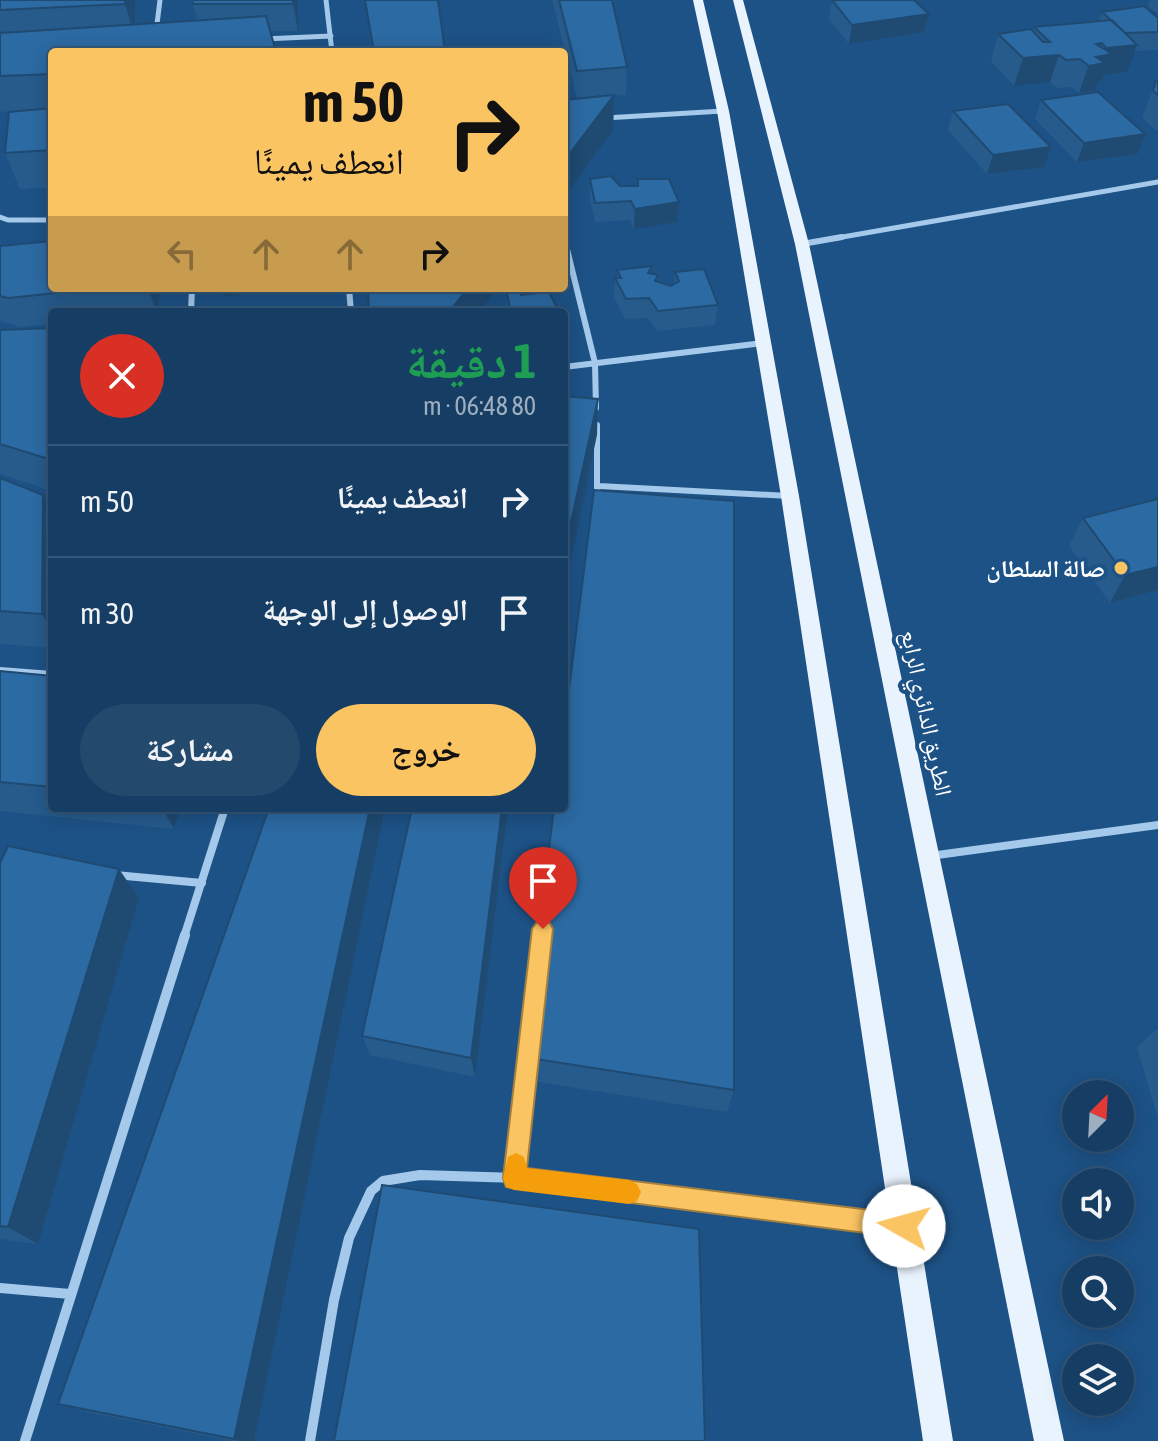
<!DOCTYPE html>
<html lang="ar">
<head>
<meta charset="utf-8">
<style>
	body { margin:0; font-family:"Asap Condensed","Noto Naskh Arabic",sans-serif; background:#23496d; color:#f1f3f6; direction:rtl; height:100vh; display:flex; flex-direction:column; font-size:30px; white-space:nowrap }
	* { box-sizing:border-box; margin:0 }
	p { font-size:26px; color:#9eaebf }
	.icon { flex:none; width:44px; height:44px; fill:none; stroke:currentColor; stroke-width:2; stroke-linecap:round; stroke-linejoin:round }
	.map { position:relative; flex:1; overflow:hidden; direction:ltr }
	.sheet { position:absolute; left:48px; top:308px; width:520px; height:504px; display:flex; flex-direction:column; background:#163e64; border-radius:8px; box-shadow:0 4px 20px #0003,0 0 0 2px #355778; direction:rtl }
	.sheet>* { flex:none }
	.hud { position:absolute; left:48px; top:48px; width:520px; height:244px; border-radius:8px; box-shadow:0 4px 20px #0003,0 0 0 2px #355778; direction:rtl; background:#fbc462; color:#111; overflow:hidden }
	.needle { width:52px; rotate:24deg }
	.tools { position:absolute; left:1062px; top:1080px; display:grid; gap:16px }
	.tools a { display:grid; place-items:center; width:72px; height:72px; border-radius:50%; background:#163e64; box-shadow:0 4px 20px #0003,0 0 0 2px #355778; font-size:40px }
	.pin { position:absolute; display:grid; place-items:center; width:68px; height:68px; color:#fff; margin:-82px -34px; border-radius:50% 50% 50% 0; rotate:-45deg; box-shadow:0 0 8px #0007 }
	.pin .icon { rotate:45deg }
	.me { position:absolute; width:88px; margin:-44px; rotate:277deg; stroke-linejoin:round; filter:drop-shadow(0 0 6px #0008) }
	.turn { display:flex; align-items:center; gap:28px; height:168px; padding:0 32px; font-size:36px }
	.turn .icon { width:104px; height:104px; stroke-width:2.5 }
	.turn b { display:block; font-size:56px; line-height:68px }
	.lanes { display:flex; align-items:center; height:76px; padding:0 32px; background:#0003; justify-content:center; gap:40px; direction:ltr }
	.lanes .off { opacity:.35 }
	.round { display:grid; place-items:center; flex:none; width:84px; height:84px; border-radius:42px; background:#23496d }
	.head { display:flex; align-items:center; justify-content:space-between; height:136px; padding:0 32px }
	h1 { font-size:48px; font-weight:700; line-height:60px; color:#1e9e55 }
	.button { display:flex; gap:16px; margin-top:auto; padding:16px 32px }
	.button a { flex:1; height:92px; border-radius:48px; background:#fbc462; color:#111; font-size:32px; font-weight:700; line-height:92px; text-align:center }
	.button a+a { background:#23496d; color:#f1f3f6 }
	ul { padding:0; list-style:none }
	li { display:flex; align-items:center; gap:24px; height:112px; padding:0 32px; border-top:2px solid #355778 }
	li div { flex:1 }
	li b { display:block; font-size:30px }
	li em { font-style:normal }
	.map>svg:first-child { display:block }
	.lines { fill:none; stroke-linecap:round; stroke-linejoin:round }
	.street-far3 { stroke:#a4c9eb; stroke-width:5 }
	.street-far2 { stroke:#a4c9eb; stroke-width:6 }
	.street-far1 { stroke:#a4c9eb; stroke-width:8 }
	.street { stroke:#a4c9eb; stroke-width:10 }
	.primary { fill:#e9f3fe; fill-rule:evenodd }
	.wall { fill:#265b8c }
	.shaded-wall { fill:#1f4a72 }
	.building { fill:#2c6aa3; stroke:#1f4a72; stroke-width:2 }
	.route { fill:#fbc462; stroke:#a37f40; stroke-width:2 }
	.slow { fill:#f59e0b }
	.poi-dot { fill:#fbc462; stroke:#1d5286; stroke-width:3 }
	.labels { text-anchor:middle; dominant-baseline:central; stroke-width:8; stroke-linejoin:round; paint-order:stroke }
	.poi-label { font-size:24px; font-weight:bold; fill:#fff; stroke:#1d5286; text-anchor:end }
	.street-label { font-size:24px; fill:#fff; stroke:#1d5286 }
</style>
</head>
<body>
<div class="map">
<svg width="1158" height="1441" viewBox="0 0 1158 1441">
	<rect width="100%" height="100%" fill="#1d5286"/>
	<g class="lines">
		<path class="street-far3" d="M326,0L332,52
			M156,32L160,0
			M263,39L331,36
			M605,118L723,111
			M0,217L8,220H52
			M564,236L565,239
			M831,239L1158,182"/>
		<path class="street-far2" d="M564,237L595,363L596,408
			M802,244L842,237
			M349,288L351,312
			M191,312L192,288
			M564,367L763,343
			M597,425V499
			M599,486L789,496"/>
		<path class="street-far1" d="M0,671L52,675
			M930,856L1158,825
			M115,875L202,883
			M184,937L225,808"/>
		<path class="street" d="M514,1178L527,1072
			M0,1288L70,1294
			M25,1441L185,935
			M310,1441L334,1300L349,1238L371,1191L383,1181L420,1175L514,1178L900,1225"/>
		<path class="primary" d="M693,0H703L729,111L799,496L953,1441H923L781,496L717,111Z
			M733,0H743L809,244L1064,1441H1034L795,244Z"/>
	</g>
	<path class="wall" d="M0,0H135V24L197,20L192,0H298V31H270L52,52V187L20,189L5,153L23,110L0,112Z
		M552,0H612L627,67L626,95L614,96L613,130L577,98Z
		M832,0L929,14L924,32L849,44L829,19Z
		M1150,0H1158V14L1148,6Z
		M1102,12L1158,18V50L1134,51L1127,72L1104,75L1102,81L1098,82L1095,91L1079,93L1071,87L1057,88L1050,82L1014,86L991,61L998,34L1032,31L1034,27L1099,21Z
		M1156,81H1158V132L1142,118Z
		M1041,100L1137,154L1077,162L1035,119Z
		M953,111L1044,167L987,174L948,130Z
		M590,179L679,202L677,222L634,229L630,220L595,222L590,198Z
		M0,246L52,288H161L157,312H52V324L21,327L0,321Z
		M652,266L651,274L658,275V282L671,286L674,284L675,272L718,305L715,325L657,331L648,318L625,319L614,298L615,278H617V270Z
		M520,288L521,295L549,292L556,306L565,307L569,316V336L564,337V312H508L506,290Z
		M52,328V491L0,474V330Z
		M0,478L52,512V648L0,644Z
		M1083,518L1158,590L1110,603L1069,546Z
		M0,671L52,676V808H181L174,829L0,811Z
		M269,808H385L254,1441H232L87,1412L58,1404Z
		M508,808L475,1077L370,1055L362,1036Z
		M0,863L139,898L38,1244L0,1239Z
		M1158,1028V1119L1137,1047Z
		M523,1057L734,1090L727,1112L526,1080Z"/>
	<path class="shaded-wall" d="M125,0H135V37L125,4Z
		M293,0H298V31L293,4Z
		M929,14L924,32L849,44L852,25Z
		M1102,43L1097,57L1103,56L1106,48L1137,45L1127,72L1104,75L1102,81L1098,82L1095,91L1079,93L1096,44Z
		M1059,55L1050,82L1014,86L1023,58Z
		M614,95L613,130L564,197V161Z
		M1145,134L1137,154L1077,162L1084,143Z
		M1051,147L1044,167L987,174L993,155Z
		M679,202L677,222L634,229L635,209Z
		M148,288H161L157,312H156Z
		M221,288H270L224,297Z
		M468,288H497L480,312H449Z
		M598,399L597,435L564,592V554Z
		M43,495L52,512V631L42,614Z
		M1158,567V590L1110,603L1125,575Z
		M162,808H181L174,829Z
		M370,808H385L254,1441H239L234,1439Z
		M502,808H508L475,1077L471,1058Z
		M119,869L139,898L38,1244L8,1227Z"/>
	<path class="building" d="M0,0H125V4L0,10Z
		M192,0H293V4H193Z
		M365,0H438L445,52H374Z
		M559,0H612L627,67L577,71Z
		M832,0H914L929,14L852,25Z
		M1144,6L1158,18V32L1125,33L1102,12Z
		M266,16L276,52H52V74L0,76V33Z
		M1112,20L1137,45L1106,48L1102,43L1096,44L1112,54L1096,57L1105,63L1089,66L1080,59L1066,60L1059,55L1023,58L998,34L1031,29L1043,42H1050L1034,27Z
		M1156,81H1158V95L1153,91Z
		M1098,92L1145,134L1084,143L1041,100Z
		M614,95L564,161V100Z
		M1008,104L1051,147L993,155L953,111Z
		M52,108V150L5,153L9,112Z
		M611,176L620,186H638V179H669L679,202L635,209L631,201L595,203L590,179Z
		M52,241V288H105L8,298L0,296V246Z
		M652,266L648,273L658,275L655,281L671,286L679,281L675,272L704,269L718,305L658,311L649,298L626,299L615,278H621L617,270Z
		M368,288H468L449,312H369Z
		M520,288L521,295L549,292L556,306L565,307L569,316L564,317V312H511L506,290Z
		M52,328V460L0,444V330Z
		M564,396L598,399L564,554Z
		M0,478L43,495L42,614L0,611Z
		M594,490L734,501V1090L523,1057L554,808H564V729Z
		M1158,499V567L1125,575L1083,518Z
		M0,671L52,676V787L0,782Z
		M269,808H370L234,1439L58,1404Z
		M412,808H502L471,1058L362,1036Z
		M8,846L119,869L8,1227L0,1226V863Z
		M382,1185L699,1229L705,1441H334Z"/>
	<path class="route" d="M543,920L550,923L553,929L527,1168L904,1214L913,1217L916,1226L913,1234L904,1238L506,1187L503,1178L532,929L536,923Z"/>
	<path class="slow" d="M516,1153L524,1157L527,1168L629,1180L637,1184L641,1192L637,1201L629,1204L514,1190L506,1187L503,1178L508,1157Z"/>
	<circle class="poi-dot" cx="1121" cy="568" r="8"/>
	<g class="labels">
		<g class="poi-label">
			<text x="1105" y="568">صالة السلطان</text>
		</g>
		<g class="street-label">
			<text transform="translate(927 713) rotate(78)">الطريق الدائري الرابع</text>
		</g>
	</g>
</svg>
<div class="tools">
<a><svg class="needle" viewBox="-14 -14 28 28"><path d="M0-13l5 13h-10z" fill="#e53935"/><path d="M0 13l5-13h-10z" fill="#9eaebf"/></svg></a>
<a><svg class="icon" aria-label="sound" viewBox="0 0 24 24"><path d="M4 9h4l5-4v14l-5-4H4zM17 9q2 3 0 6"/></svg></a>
<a><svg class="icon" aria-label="search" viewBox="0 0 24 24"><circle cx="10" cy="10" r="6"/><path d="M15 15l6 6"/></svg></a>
<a><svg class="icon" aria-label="layers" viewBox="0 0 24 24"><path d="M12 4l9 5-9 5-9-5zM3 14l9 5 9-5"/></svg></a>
</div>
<div class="pin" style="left:543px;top:929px;background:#d93025"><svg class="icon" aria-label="arrive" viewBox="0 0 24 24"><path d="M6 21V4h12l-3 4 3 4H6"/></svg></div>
<svg class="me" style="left:904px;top:1226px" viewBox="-20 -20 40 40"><circle r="19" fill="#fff"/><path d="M0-13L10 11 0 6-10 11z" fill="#fbc462"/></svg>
<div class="hud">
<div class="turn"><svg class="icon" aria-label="right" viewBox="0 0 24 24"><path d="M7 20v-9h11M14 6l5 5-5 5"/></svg><div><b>50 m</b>انعطف يمينًا</div></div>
<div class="lanes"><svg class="icon off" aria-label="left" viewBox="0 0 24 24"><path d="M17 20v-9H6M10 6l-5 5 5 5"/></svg><svg class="icon off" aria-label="ahead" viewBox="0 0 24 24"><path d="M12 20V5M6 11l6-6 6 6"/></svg><svg class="icon off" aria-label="ahead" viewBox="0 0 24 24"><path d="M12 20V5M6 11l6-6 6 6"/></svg><svg class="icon" aria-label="right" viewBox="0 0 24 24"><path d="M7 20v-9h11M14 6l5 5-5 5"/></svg></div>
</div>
<section class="sheet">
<div class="head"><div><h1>1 دقيقة</h1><p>80 m · 06:48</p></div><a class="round" style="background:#d93025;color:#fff"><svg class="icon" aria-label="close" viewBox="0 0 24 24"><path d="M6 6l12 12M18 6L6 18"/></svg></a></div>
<ul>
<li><svg class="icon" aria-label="right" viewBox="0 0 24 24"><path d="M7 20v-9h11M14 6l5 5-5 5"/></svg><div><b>انعطف يمينًا</b></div><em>50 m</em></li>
<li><svg class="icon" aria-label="arrive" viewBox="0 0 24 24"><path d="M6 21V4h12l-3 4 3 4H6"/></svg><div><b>الوصول إلى الوجهة</b></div><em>30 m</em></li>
</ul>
<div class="button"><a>خروج</a><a>مشاركة</a></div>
</section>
</div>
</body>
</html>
